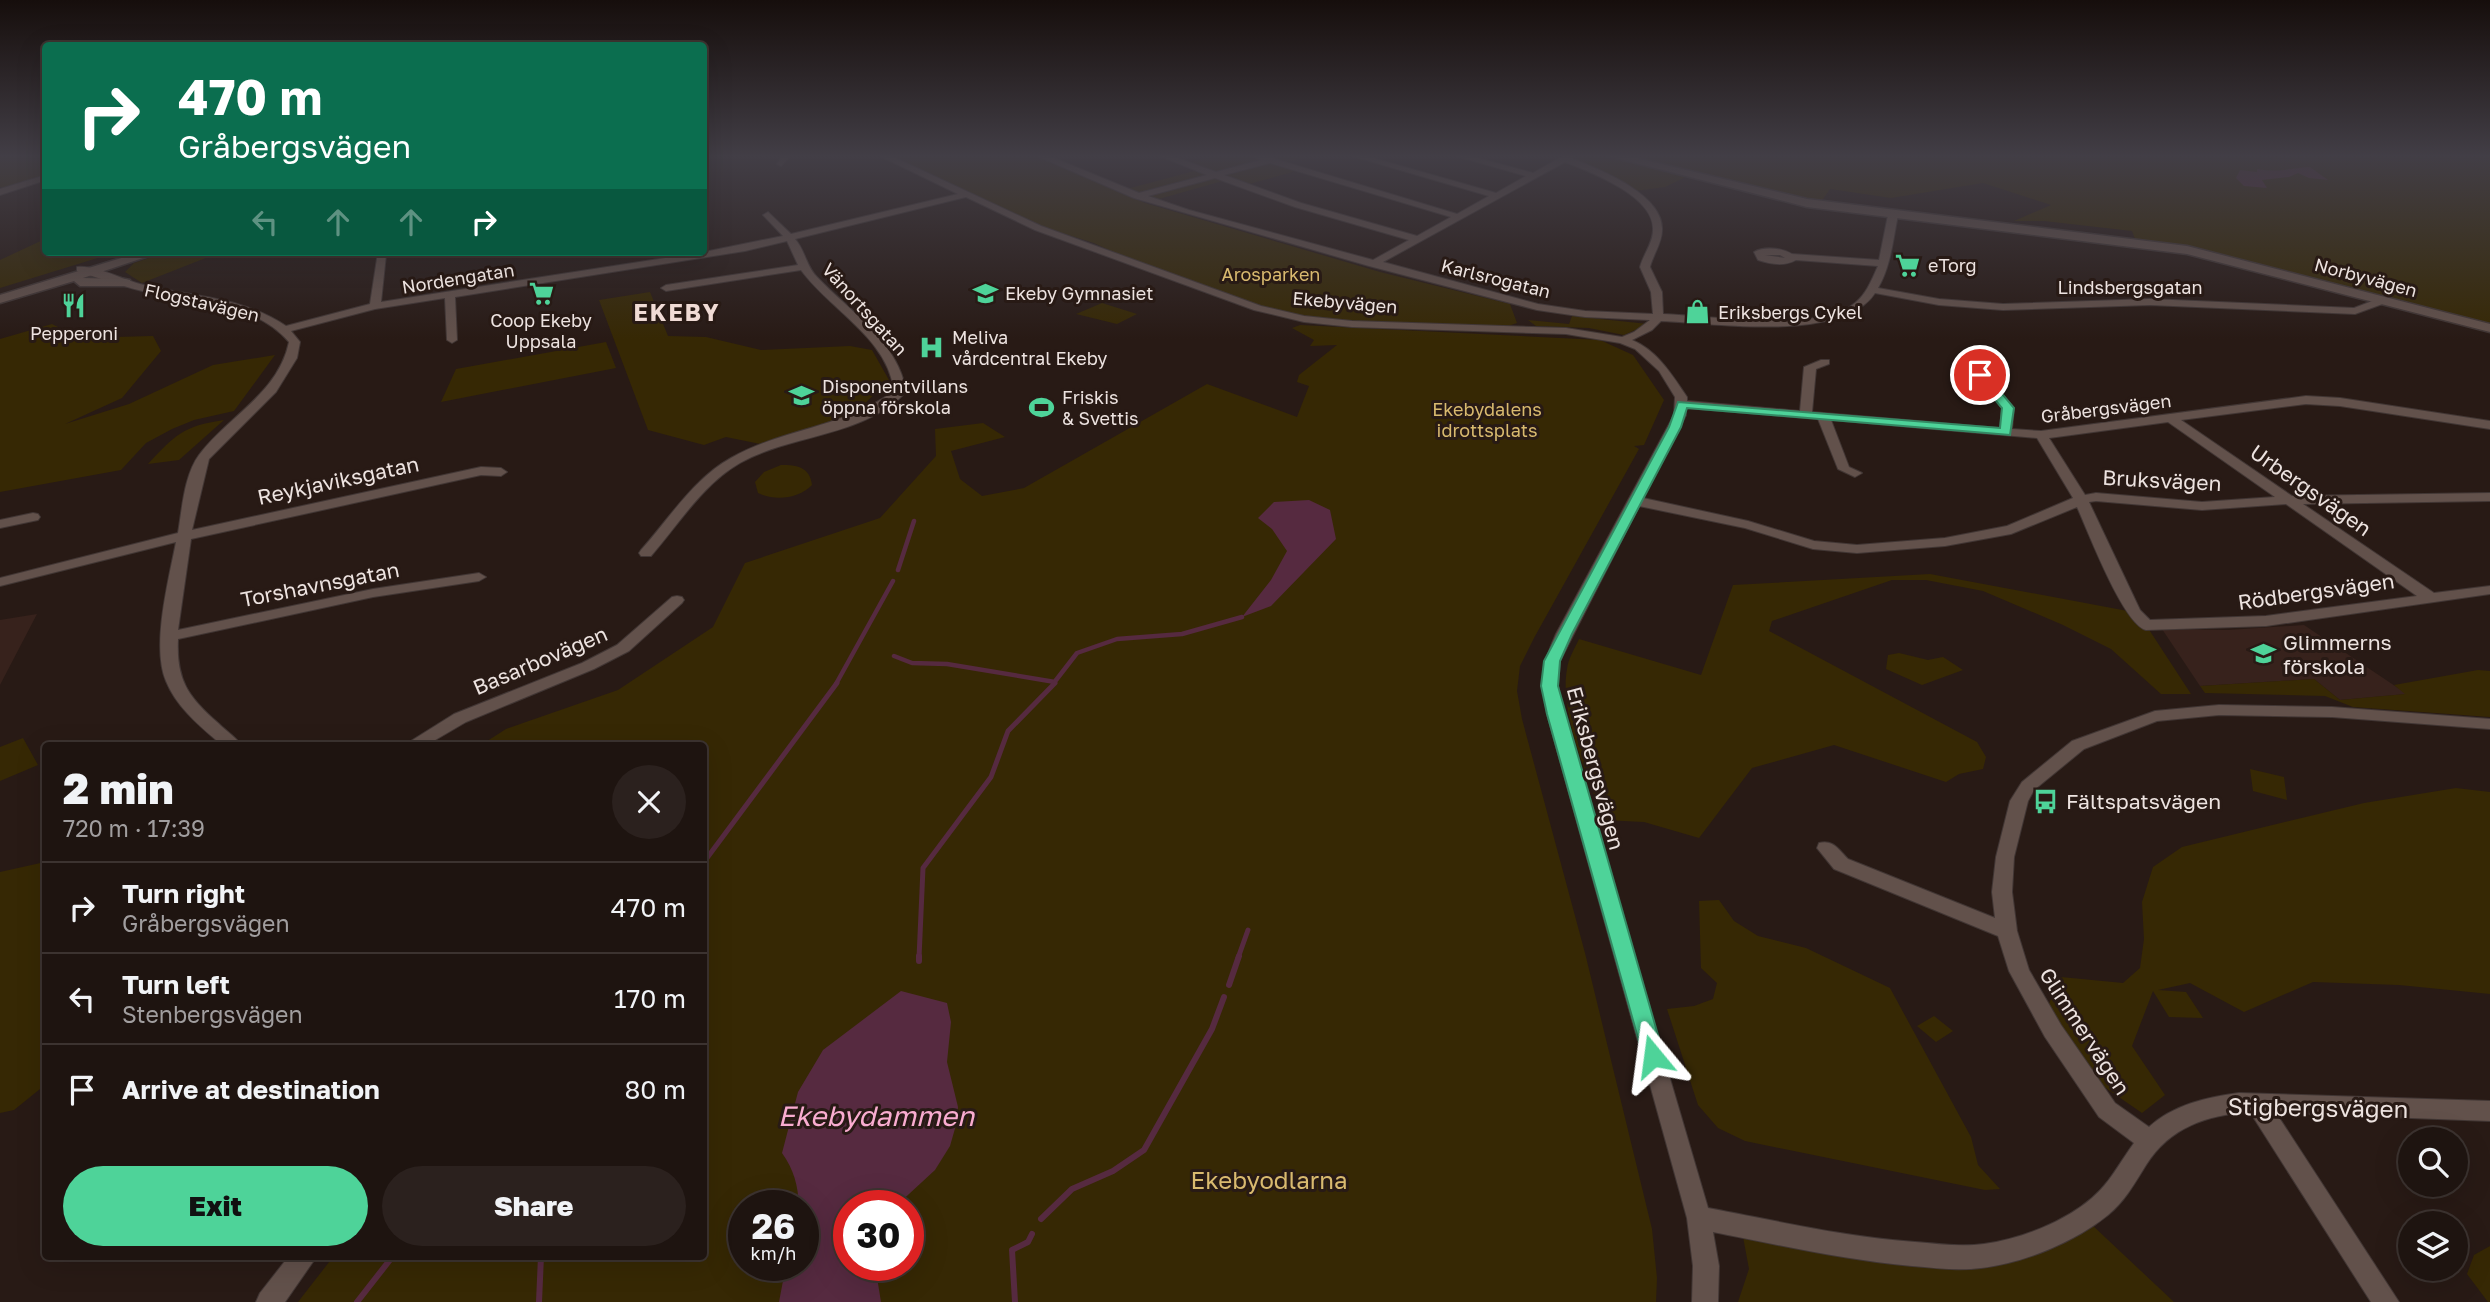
<!DOCTYPE html>
<html lang="en">
<head>
<meta charset="utf-8">
<style>
	body { margin:0; font-family:"Golos Text",sans-serif; background:#2b211e; color:#f1f3f6; height:100vh; display:flex; flex-direction:column; font-size:26px; white-space:nowrap }
	* { box-sizing:border-box; margin:0 }
	p { font-size:23px; color:#a19e9f }
	.icon { flex:none; width:38px; height:38px; fill:none; stroke:currentColor; stroke-width:2; stroke-linecap:round; stroke-linejoin:round }
	.map { position:relative; flex:1; overflow:hidden }
	.side { position:absolute; left:42px; top:742px; width:665px; height:518px; display:flex; flex-direction:column; background:#1e1410; border-radius:7px; box-shadow:0 7px 28px #0002,0 0 0 2px #3c3330 }
	.side>* { flex:none }
	.top-card { position:absolute; left:42px; top:42px; width:665px; height:214px; border-radius:7px; box-shadow:0 7px 28px #0002,0 0 0 2px #3c3330; background:#0b6e4f; color:#fff; overflow:hidden }
	.tools { position:absolute; left:2398px; top:1127px; display:grid; gap:14px }
	.tools a { display:grid; place-items:center; width:70px; height:70px; border-radius:50%; background:#1e1410; box-shadow:0 7px 28px #0002,0 0 0 2px #3c3330; font-size:35px }
	.speed { position:absolute; left:728px; top:1190px; display:flex; gap:14px; font-size:35px; font-weight:700; text-align:center }
	.speed>* { display:grid; place-content:center; width:91px; height:91px; border-radius:50%; background:#1e1410; box-shadow:0 7px 28px #0002,0 0 0 2px #3c3330; line-height:1 }
	.speed small { font-size:18px; font-weight:400 }
	.speed .limit { border:10px solid #d22; background:#fff; color:#111 }
	.pin { position:absolute; display:grid; place-items:center; width:60px; height:60px; color:#fff; margin:-30px; border:4px solid #fff; border-radius:50%; box-shadow:0 2px 7px #0007 }
	.me { position:absolute; width:77px; margin:-38px; rotate:344deg; stroke-linejoin:round; filter:drop-shadow(0 0 5px #0008) }
	.turn { display:flex; align-items:center; gap:24px; height:147px; padding:0 21px; font-size:32px }
	.turn .icon { width:91px; height:91px; stroke-width:2.5 }
	.turn b { display:block; font-size:49px; line-height:60px }
	.lanes { display:flex; align-items:center; height:66px; padding:0 21px; background:#0003; justify-content:center; gap:35px; direction:ltr }
	.lanes .off { opacity:.35 }
	.round { display:grid; place-items:center; flex:none; width:74px; height:74px; border-radius:37px; background:#2b211e }
	.headline { display:flex; align-items:center; justify-content:space-between; height:119px; padding:0 21px }
	h1 { font-size:42px; font-weight:800; line-height:52px }
	.cta { display:flex; gap:14px; margin-top:auto; padding:14px 21px }
	.cta a { flex:1; height:80px; border-radius:42px; background:#4ed399; color:#111; font-size:28px; font-weight:800; line-height:80px; text-align:center }
	.cta a+a { background:#2b211e; color:#f1f3f6 }
	ul { padding:0; list-style:none }
	li { display:flex; align-items:center; gap:21px; height:91px; padding:0 21px; border-top:2px solid #3c3330 }
	li div { flex:1 }
	li b { display:block; font-size:26px }
	li em { font-style:normal }
	.map>svg:first-child { display:block }
	.built { fill:#37221c }
	.green { fill:#362804; fill-rule:evenodd }
	.water { fill:#562a40 }
	.lines { fill:none; stroke-linecap:round; stroke-linejoin:round }
	.stream-far2 { stroke:#562a40; stroke-width:4.5 }
	.stream-far1 { stroke:#562a40; stroke-width:5 }
	.stream { stroke:#562a40; stroke-width:6 }
	.street-casing { stroke:#413634; stroke-width:2 }
	.secondary-casing { stroke:#413634; stroke-width:3 }
	.street { fill:#62514b; fill-rule:evenodd }
	.secondary { fill:#62514b; fill-rule:evenodd }
	.route { fill:#4ed399; stroke:#338963; stroke-width:2 }
	.labels { text-anchor:middle; dominant-baseline:central; stroke-width:6; stroke-linejoin:round; paint-order:stroke }
	.far-poi-label { font-size:18px; fill:#ede3e0; stroke:#281a15; text-anchor:start }
	.far-park-label { font-size:18px; fill:#d9ba6f; stroke:#281a15 }
	.far-street-label { font-size:18px; fill:#ede3e0; stroke:#281a15 }
	.street-label { font-size:21px; fill:#ede3e0; stroke:#281a15 }
	.poi-label { font-size:21px; fill:#ede3e0; stroke:#281a15; text-anchor:start }
	.far-district-label { font-size:23px; font-weight:bold; letter-spacing:2px; fill:#f0dbd5; stroke:#281a15 }
	.near-street-label { font-size:24px; fill:#ede3e0; stroke:#281a15 }
	.near-park-label { font-size:24px; fill:#d9ba6f; stroke:#281a15 }
	.near-water-label { font-size:28px; font-style:italic; fill:#f9acd0; stroke:#281a15 }
</style>
</head>
<body>
<div class="map">
<svg width="2490" height="1302" viewBox="0 0 2490 1302">
	<rect width="100%" height="100%" fill="#281a15"/>
	<path class="built" d="M37,614L0,685V620Z
		M2304,625L2407,694L2340,700L2314,679L2200,686L2162,629L2228,630Z"/>
	<path class="green" d="M0,156H45V177L8,189L0,187Z
		M891,156H1035L1145,203L1380,272L1510,304L1517,323L1508,326L1352,321L1299,315L1260,307L1130,260L1094,243L1046,228Z
		M1214,156H1309L1280,164L1296,171L1242,186L1226,180L1152,201L1123,190L1198,170L1184,164Z
		M1577,156H1601L1690,175L1665,187L1635,191L1613,176L1577,160Z
		M1626,156H2490V325L2225,256L2120,237L2135,239L2132,231L2044,221H2014L2051,205L1983,183L1891,198L1830,189L1821,202Z
		M45,239L46,252H117L0,288V260Z
		M167,252H221L142,283L125,272L134,263Z
		M650,292L668,336L706,337L761,350L850,346L872,350L889,380L851,417L765,445L726,437L704,445L648,430L599,300Z
		M1102,303L1137,314L1117,324L1076,314Z
		M1572,316L1648,324L1624,335L1589,328L1536,326L1528,320L1569,324Z
		M52,324L80,338L153,336L161,351L122,398L65,424L129,404L213,365L275,355L234,411L194,420L172,429L146,443L121,470L0,492V339Z
		M1300,325L1600,340L1633,355L1664,400L1644,445L1634,446L1639,449L1534,638L1520,666L1517,691L1522,719L1585,953L1652,1229L1657,1278L1656,1302H298L333,1257L704,1256V746L481,745L506,729L618,690L713,627L745,563L880,518L936,456L935,429L983,423L1005,437L951,451L960,479L982,496L1024,488L1207,384L1297,417L1309,386L1297,382L1299,375L1337,345L1310,346L1314,340L1292,328ZM744,1206H803V1265H744ZM849,1206H908V1265H849Z
		M606,342L616,368L441,402L456,369Z
		M224,420L179,460L148,464C175,435 183,426 224,420Z
		M781,465C797,465 810,467 812,485C799,499 774,501 758,493L755,482L764,472Z
		M1930,574L2133,612L2146,625L2191,694H2161L2111,649L2063,625L1983,591L1926,580H1892L1772,621L1769,631L1977,742L1986,757L1983,769L1959,774L1946,782L1834,745L1752,768L1699,838L1644,822L1604,820C1588,778 1559,713 1567,669C1568,659 1575,648 1579,639L1701,675L1733,585Z
		M1899,653L1928,660L1943,657L1963,670L1922,685L1886,669L1888,655Z
		M2478,670L2490,671V717L2353,707L2325,696L2205,693L2200,686L2314,679L2340,700L2405,694L2394,685Z
		M23,738L38,765L0,781V747Z
		M2250,769L2284,777L2287,800L2253,791Z
		M2456,788L2490,792V994L2399,985L2313,982L2244,1012L2190,983L2158,990L2186,992L2203,1018L2169,1017L2153,991L2132,1046L2165,1095L2142,1113L2100,1084L2047,1008L2061,977L2123,983L2140,968L2144,939L2142,902L2153,867L2182,847L2364,803Z
		M45,862V1085L14,1110L0,1113V872Z
		M1719,900L1734,921L1758,936L1806,948L1890,988L1971,1137L1978,1165L2000,1189L1985,1190L1745,1141L1718,1128L1698,1105L1667,1009L1694,1006L1713,999L1717,983L1701,968L1699,901Z
		M1934,1016L1953,1031L1936,1042L1917,1026Z
		M2091,1224L2174,1302H1738L1749,1269L1741,1226L1970,1257Z
		M2490,1246V1302H2488L2467,1274L2474,1255Z"/>
	<path class="water" d="M2310,167L2328,180L2309,178L2298,173L2289,177L2262,180L2267,188L2244,186L2236,178L2240,170L2257,172V169C2281,173 2288,168 2310,167Z
		M1309,500L1330,510L1336,539L1271,606L1242,617L1271,580L1287,551L1272,529L1258,518L1274,502Z
		M901,991L947,1003L951,1022L947,1062L958,1107L956,1125L950,1146L935,1170L896,1206H849V1265H875L881,1302H779L786,1265H803V1206H799C798,1185 794,1170 782,1153L798,1092L823,1050Z"/>
	<g class="lines">
		<path class="stream-far2" d="M898,570L914,521
			M894,656L912,663L947,664L1055,682
			M836,684L893,581
			M1053,684L1077,653L1117,639L1182,634L1242,617"/>
		<path class="stream-far1" d="M704,862L837,683
			M919,958L923,868L991,777L1008,731L1055,683
			M1238,958L1248,930"/>
		<path class="stream" d="M919,961V956
			M1229,985L1239,956
			M1041,1219L1072,1189L1113,1171L1144,1150L1212,1029L1224,997
			M357,1302L393,1256
			M539,1302L541,1256
			M1015,1302L1012,1250L1028,1242L1032,1234"/>
		<defs>
			<path id="street" d="M782,156H790L781,166L777,164Z
				M880,156H891L1041,226L1261,306L1304,316L1352,321L1566,328L1622,337L1634,332L1650,320L1585,317L1537,310L1369,266L1134,198L1037,156H1049L1139,193L1207,175L1160,156H1172L1216,172L1261,160L1252,156H1265L1457,214L1489,196L1352,156H1366L1496,193L1526,176L1456,156H1470L1533,173L1563,156H1573L1571,158C1598,169 1664,194 1662,230C1662,243 1653,255 1650,267L1662,292L1663,314C1708,316 1816,331 1851,306C1866,296 1871,281 1878,266L1796,260C1784,267 1770,264 1758,260L1754,252C1764,246 1782,248 1792,254L1879,260L1888,215L1893,212L1898,215C1893,239 1891,266 1878,288L1939,299L2003,304L2150,299L2354,308L2380,298H2388V302L2355,314L2150,305L2003,310L1939,305L1875,293C1843,343 1714,323 1661,321L1652,330L1632,340C1658,351 1672,375 1687,397V401L1800,411L1804,367L1821,360H1829V364L1816,369L1812,412L2000,428L2002,408L1974,375L1980,372L1984,373L2014,408L2012,429L2041,431L2306,396L2340,398L2490,421V429L2340,406L2306,404L2181,420L2292,496L2490,493V501L2303,504L2434,593L2490,586V594L2266,626L2146,630C2123,624 2088,531 2077,507L2011,534L1945,546L1857,553L1813,549L1745,528L1639,506L1560,661L1558,686L1563,714L1708,1208C1777,1221 1845,1237 1915,1242C1938,1244 1962,1247 1984,1244C2021,1239 2064,1222 2092,1198C2110,1183 2120,1162 2134,1143L2099,1117L2045,1037L2009,971L1998,936L1834,869L1817,848L1819,843C1833,839 1839,850 1848,859L1995,918L1992,892L1996,857L2010,801L2022,782L2072,741L2155,711L2219,705L2332,707L2490,719V729L2332,717L2219,715L2157,721L2084,749L2034,790L2028,801L2014,857L2012,892L2017,931L2029,970L2061,1025L2115,1103L2149,1127C2173,1105 2207,1097 2239,1093L2490,1101V1121L2276,1113L2399,1302H2371L2250,1112C2207,1115 2170,1127 2146,1165C2135,1183 2124,1202 2108,1215C2075,1242 2024,1263 1981,1268C1959,1271 1935,1268 1912,1266C1845,1260 1779,1245 1713,1232L1719,1266L1718,1302H1692L1693,1266L1687,1218L1547,714C1541,678 1541,667 1556,634L1674,415L1675,397L1659,371L1635,349L1620,343L1566,334L1352,327L1304,322L1254,310L1035,230L966,197L795,239C805,250 806,266 817,277C849,311 899,342 906,392C864,437 791,434 740,463C702,485 679,524 651,556H641L639,553L641,550C669,519 693,479 731,458C784,428 843,428 894,391C888,338 830,310 801,270L666,291L661,288L666,285L798,265L787,241L745,251L455,297L457,340L452,343L447,340L445,298L375,309L291,331L300,342L297,358L276,392L209,459L192,530L481,467L501,468L507,472L501,476L481,475L191,539L178,630L373,589L479,573L486,577L479,581L373,597L178,639C176,680 188,697 218,723C226,731 236,737 242,746H223C201,727 177,708 166,681C151,646 169,579 176,542L0,586V578L178,533C182,510 184,475 199,455C229,415 278,394 289,342C254,302 199,303 150,293C125,287 101,279 77,271V267C96,265 121,279 140,284C190,297 242,296 286,326L370,304L378,252H390L386,255L381,302L704,252L783,236L763,215L768,212L791,234L958,194ZM1565,162C1590,172 1655,196 1653,230C1653,243 1643,255 1640,267L1651,292L1653,314L1585,311L1538,304L1383,262ZM1270,163L1451,217L1417,236L1301,203L1224,175ZM1215,178L1295,207L1409,240L1373,260L1189,210L1148,196ZM1765,255H1780L1785,258ZM1686,408L1818,419L1838,469L1855,477L1862,473L1849,467L1831,420L2037,438L2073,498L2007,526L1945,538L1857,545L1814,541L1748,521L1643,498L1686,415ZM2168,422L2275,497L2202,502L2096,493L2085,495L2049,438ZM2096,501L2202,510L2286,504L2417,596L2266,616L2150,620L2140,610L2089,502Z
				M46,175V180L0,195V189Z
				M33,513L38,514L40,517L38,520L0,528V520Z
				M677,596L682,597L684,600L682,603L629,651L594,669L466,722L425,746H403L454,714L582,663L617,645L672,597Z
				M289,1256H317L285,1302H256L260,1293Z"/>
			<path id="secondary" d="M1608,156H1628L1807,199L2187,246L2490,324V332L2187,254L1807,207Z
				M141,252H161L83,278L125,279L130,280V286H80L74,281L0,303V295Z"/>
		</defs>
		<use href="#street" class="street-casing"/>
		<use href="#secondary" class="secondary-casing"/>
		<use href="#street" class="street"/>
		<use href="#secondary" class="secondary"/>
	</g>
	<linearGradient id="sky" x2="0" y2="1"><stop stop-color="#160e0c"/><stop offset="0.46" stop-color="#423e46"/><stop offset="1" stop-color="#423e46" stop-opacity="0"/></linearGradient>
	<rect width="2490" height="339" fill="url(#sky)"/>
	<path class="route" d="M1976,372H1984L2014,408L2010,435L1687,408L1681,427L1572,634L1560,661L1558,686L1664,1056L1660,1063L1653,1066L1645,1063L1547,714L1541,686L1544,661L1669,427L1678,402L2000,428L2002,408L1976,377Z"/>
	<defs>
		<symbol id="supermarket-bare" viewBox="-9 -9 18 18"><path d="M-6-5.5h2.5l.6 2H6L4.5 2H-2.5L-4.4-4H-6ZM-1.5 3.2a1.3 1.3 0 1 0 .1 0ZM3 3.2a1.3 1.3 0 1 0 .1 0Z" fill="#4ed399" stroke="#281a15" stroke-width="2.5" paint-order="stroke"/></symbol>
		<symbol id="school-bare" viewBox="-9 -9 18 18"><path d="M0-5L7-2L0 1L-7-2ZM-4 1L0 2.5L4 1V4Q0 6-4 4Z" fill="#4ed399" stroke="#281a15" stroke-width="2.5" paint-order="stroke"/></symbol>
		<symbol id="restaurant-bare" viewBox="-9 -9 18 18"><path d="M-5-6h1v4h1v-4h1v4h1v-4h1v5L-1.5 .5V6h-2V.5L-5-1ZM5-6V6H3V1.5H1.5Q1.5-4 5-6Z" fill="#4ed399" stroke="#281a15" stroke-width="2.5" paint-order="stroke"/></symbol>
		<symbol id="shop-bare" viewBox="-9 -9 18 18"><path d="M-5-2.5h2.3a2.7 3.5 0 0 1 5.4 0H5L5.5 6h-11ZM-1.5-2.5h3a1.5 2.3 0 0 0-3 0Z" fill="#4ed399" stroke="#281a15" stroke-width="2.5" paint-order="stroke"/></symbol>
		<symbol id="hospital-bare" viewBox="-9 -9 18 18"><path d="M-5-5h3v3.5h4V-5h3V5h-3V1.5h-4V5h-3Z" fill="#4ed399" stroke="#281a15" stroke-width="2.5" paint-order="stroke"/></symbol>
		<symbol id="stadium-bare" viewBox="-9 -9 18 18"><path d="M0-5a6.5 5 0 1 0 0 10a6.5 5 0 1 0 0-10ZM-3.5-1.8h7v3.6h-7Z" fill="#4ed399" stroke="#281a15" stroke-width="2.5" paint-order="stroke"/></symbol>
		<symbol id="bus-bare" viewBox="-9 -9 18 18"><path d="M-5-6H5V4H4V6H2V4H-2V6H-4V4H-5ZM-3.5-4V0h7V-4ZM-3.5 1.2v1.5H-2V1.2ZM2 1.2v1.5H3.5V1.2Z" fill="#4ed399" stroke="#281a15" stroke-width="2.5" paint-order="stroke"/></symbol>
	</defs>
	<g fill-rule="evenodd">
		<use href="#supermarket-bare" x="1890" y="248" width="35" height="35"/>
		<use href="#supermarket-bare" x="524" y="276" width="35" height="35"/>
		<use href="#school-bare" x="968" y="276" width="35" height="35"/>
		<use href="#restaurant-bare" x="56" y="288" width="35" height="35"/>
		<use href="#shop-bare" x="1680" y="294" width="35" height="35"/>
		<use href="#hospital-bare" x="914" y="330" width="35" height="35"/>
		<use href="#school-bare" x="784" y="378" width="35" height="35"/>
		<use href="#stadium-bare" x="1024" y="390" width="35" height="35"/>
		<use href="#school-bare" x="2246" y="636" width="35" height="35"/>
		<use href="#bus-bare" x="2028" y="784" width="35" height="35"/>
	</g>
	<g class="labels">
		<g class="far-poi-label">
			<text x="1928" y="265">eTorg</text>
			<text x="1005" y="293">Ekeby Gymnasiet</text>
			<text x="1718" y="312">Eriksbergs Cykel</text>
			<text x="541" y="320" text-anchor="middle">Coop Ekeby<tspan x="541" dy="21">Uppsala</tspan></text>
			<text x="74" y="333" text-anchor="middle">Pepperoni</text>
			<text x="952" y="337">Meliva<tspan x="952" dy="21">vårdcentral Ekeby</tspan></text>
			<text x="822" y="386">Disponentvillans<tspan x="822" dy="21">öppna förskola</tspan></text>
			<text x="1062" y="397">Friskis<tspan x="1062" dy="21">&amp; Svettis</tspan></text>
		</g>
		<g class="far-park-label">
			<text x="1271" y="274">Arosparken</text>
			<text x="1487" y="409">Ekebydalens<tspan x="1487" dy="21">idrottsplats</tspan></text>
		</g>
		<g class="far-street-label">
			<text transform="translate(2366 277) rotate(15)">Norbyvägen</text>
			<text transform="translate(458 278) rotate(-9)">Nordengatan</text>
			<text transform="translate(1496 278) rotate(14)">Karlsrogatan</text>
			<text x="2130" y="287">Lindsbergsgatan</text>
			<text transform="translate(202 302) rotate(13)">Flogstavägen</text>
			<text transform="translate(1345 302) rotate(5)">Ekebyvägen</text>
			<text transform="translate(865 309) rotate(48)">Vänortsgatan</text>
			<text transform="translate(2106 408) rotate(-7)">Gråbergsvägen</text>
		</g>
		<g class="street-label">
			<text transform="translate(338 480) rotate(-12)">Reykjaviksgatan</text>
			<text transform="translate(2162 480) rotate(3)">Bruksvägen</text>
			<text transform="translate(2311 490) rotate(35)">Urbergsvägen</text>
			<text transform="translate(320 584) rotate(-11)">Torshavnsgatan</text>
			<text transform="translate(2316 591) rotate(-8)">Rödbergsvägen</text>
			<text transform="translate(540 660) rotate(-23)">Basarbovägen</text>
			<text transform="translate(1596 768) rotate(75)">Eriksbergsvägen</text>
			<text transform="translate(2085 1031) rotate(57)">Glimmervägen</text>
		</g>
		<g class="poi-label">
			<text x="2283" y="642">Glimmerns<tspan x="2283" dy="24">förskola</tspan></text>
			<text x="2066" y="801">Fältspatsvägen</text>
		</g>
		<g class="far-district-label">
			<text x="677" y="312">EKEBY</text>
		</g>
		<g class="near-street-label">
			<text transform="translate(2318 1107) rotate(1)">Stigbergsvägen</text>
		</g>
		<g class="near-park-label">
			<text x="1269" y="1179">Ekebyodlarna</text>
		</g>
		<g class="near-water-label">
			<text x="876" y="1115">Ekebydammen</text>
		</g>
	</g>
</svg>
<div class="tools">
<a><svg class="icon" aria-label="search" viewBox="0 0 24 24"><circle cx="10" cy="10" r="6"/><path d="M15 15l6 6"/></svg></a>
<a><svg class="icon" aria-label="layers" viewBox="0 0 24 24"><path d="M12 4l9 5-9 5-9-5zM3 14l9 5 9-5"/></svg></a>
</div>
<div class="speed"><div>26<small>km/h</small></div><div class="limit">30</div></div>
<div class="pin" style="left:1980px;top:375px;background:#d93025"><svg class="icon" aria-label="arrive" viewBox="0 0 24 24"><path d="M6 21V4h12l-3 4 3 4H6"/></svg></div>
<svg class="me" style="left:1653px;top:1056px" viewBox="-20 -20 40 40"><path d="M0-17L14 15 0 8-14 15z" fill="#4ed399" stroke="#fff" stroke-width="4"/></svg>
<div class="top-card">
<div class="turn"><svg class="icon" aria-label="right" viewBox="0 0 24 24"><path d="M7 20v-9h11M14 6l5 5-5 5"/></svg><div><b>470 m</b>Gråbergsvägen</div></div>
<div class="lanes"><svg class="icon off" aria-label="left" viewBox="0 0 24 24"><path d="M17 20v-9H6M10 6l-5 5 5 5"/></svg><svg class="icon off" aria-label="ahead" viewBox="0 0 24 24"><path d="M12 20V5M6 11l6-6 6 6"/></svg><svg class="icon off" aria-label="ahead" viewBox="0 0 24 24"><path d="M12 20V5M6 11l6-6 6 6"/></svg><svg class="icon" aria-label="right" viewBox="0 0 24 24"><path d="M7 20v-9h11M14 6l5 5-5 5"/></svg></div>
</div>
<section class="side">
<div class="headline"><div><h1>2 min</h1><p>720 m · 17:39</p></div><a class="round"><svg class="icon" aria-label="close" viewBox="0 0 24 24"><path d="M6 6l12 12M18 6L6 18"/></svg></a></div>
<ul>
<li><svg class="icon" aria-label="right" viewBox="0 0 24 24"><path d="M7 20v-9h11M14 6l5 5-5 5"/></svg><div><b>Turn right</b><p>Gråbergsvägen</p></div><em>470 m</em></li>
<li><svg class="icon" aria-label="left" viewBox="0 0 24 24"><path d="M17 20v-9H6M10 6l-5 5 5 5"/></svg><div><b>Turn left</b><p>Stenbergsvägen</p></div><em>170 m</em></li>
<li><svg class="icon" aria-label="arrive" viewBox="0 0 24 24"><path d="M6 21V4h12l-3 4 3 4H6"/></svg><div><b>Arrive at destination</b></div><em>80 m</em></li>
</ul>
<div class="cta"><a>Exit</a><a>Share</a></div>
</section>
</div>
</body>
</html>
